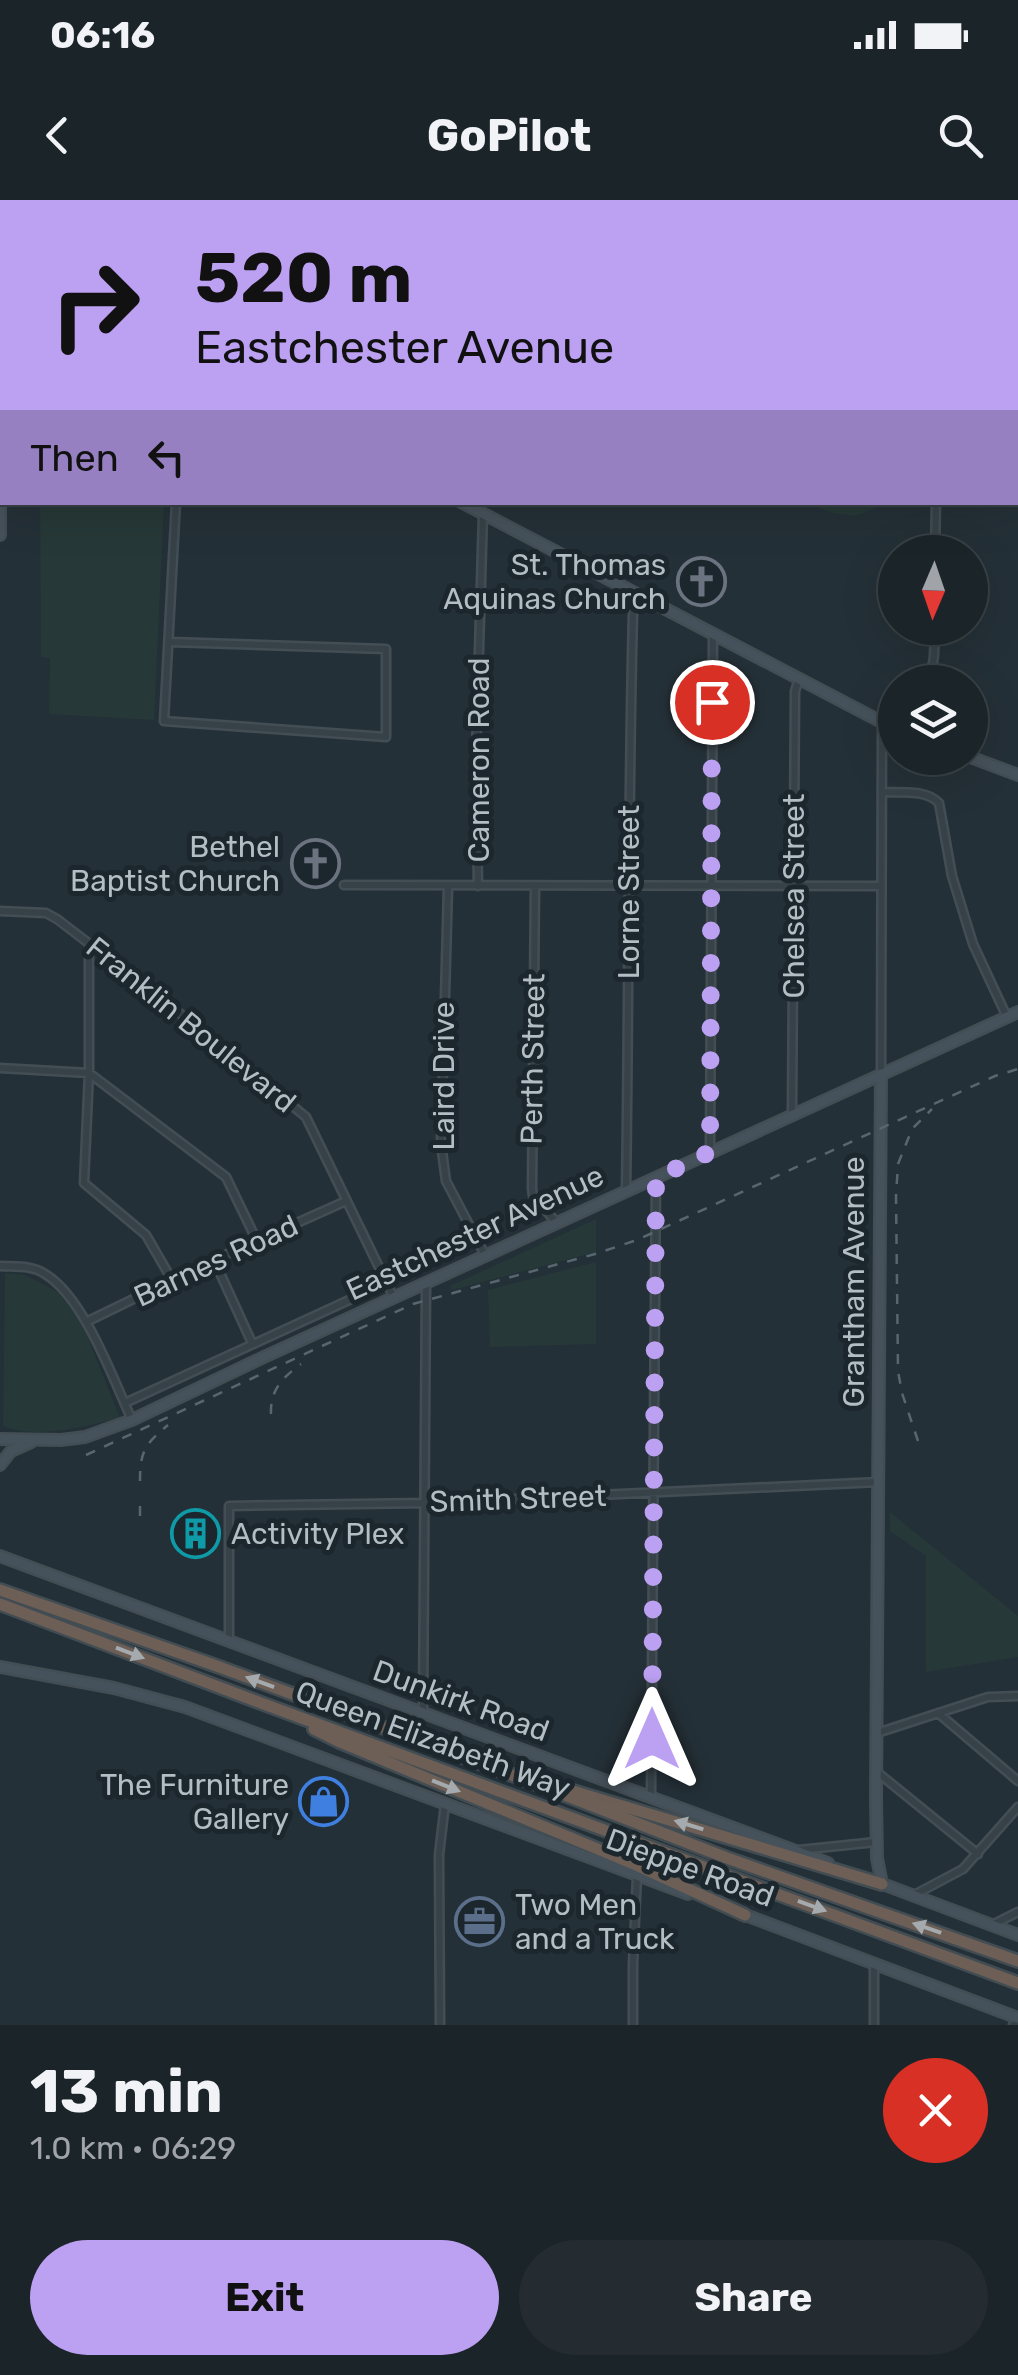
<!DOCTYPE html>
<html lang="en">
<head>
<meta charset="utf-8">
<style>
	body { margin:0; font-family:Rubik,sans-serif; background:#242c31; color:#f1f3f6; height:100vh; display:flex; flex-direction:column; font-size:38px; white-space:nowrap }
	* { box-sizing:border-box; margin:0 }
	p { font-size:32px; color:#a0a4a8 }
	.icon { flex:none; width:55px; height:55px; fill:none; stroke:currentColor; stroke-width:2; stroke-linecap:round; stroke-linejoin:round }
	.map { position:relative; height:1825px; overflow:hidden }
	.drawer { display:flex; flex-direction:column; background:#1b2429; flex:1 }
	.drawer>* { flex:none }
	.hud { position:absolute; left:0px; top:0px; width:1020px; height:305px; box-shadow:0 10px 40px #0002,0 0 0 2px #394146; background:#bca0f2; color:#111; overflow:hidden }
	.needle { width:65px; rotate:182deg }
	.tools { position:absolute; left:878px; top:335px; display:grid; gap:20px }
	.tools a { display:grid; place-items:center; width:110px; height:110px; border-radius:50%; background:#1b2429; box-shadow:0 10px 40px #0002,0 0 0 2px #394146; font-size:50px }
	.pin { position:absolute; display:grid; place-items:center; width:85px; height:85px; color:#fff; margin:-42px; border:5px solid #fff; border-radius:50%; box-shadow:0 2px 10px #0007 }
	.me { position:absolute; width:110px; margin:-55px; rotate:0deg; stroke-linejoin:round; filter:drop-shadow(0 0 8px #0008) }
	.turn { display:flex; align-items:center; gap:35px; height:210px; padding:0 30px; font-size:45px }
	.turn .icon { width:130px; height:130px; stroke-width:2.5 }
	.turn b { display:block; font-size:70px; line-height:85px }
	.then { display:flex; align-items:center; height:95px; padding:0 30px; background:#0003; gap:20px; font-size:38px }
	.round { display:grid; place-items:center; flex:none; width:105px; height:105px; border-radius:52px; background:#242c31 }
	.headline { display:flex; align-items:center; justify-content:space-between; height:170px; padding:0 30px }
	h1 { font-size:60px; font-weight:700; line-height:75px }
	.cta { display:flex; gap:20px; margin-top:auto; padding:20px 30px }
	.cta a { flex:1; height:115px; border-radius:60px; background:#bca0f2; color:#111; font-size:40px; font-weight:700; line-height:115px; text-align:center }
	.cta a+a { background:#242c31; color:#f1f3f6 }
	.status { display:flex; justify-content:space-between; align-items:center; height:70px; padding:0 50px; background:#1b2429; direction:ltr }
	.status svg { height:28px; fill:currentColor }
	header { display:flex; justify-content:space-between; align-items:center; height:130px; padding:0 30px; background:#1b2429; font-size:45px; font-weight:700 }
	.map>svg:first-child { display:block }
	.green { fill:#263837 }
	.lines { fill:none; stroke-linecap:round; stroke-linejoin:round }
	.street-casing { stroke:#434d54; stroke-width:11 }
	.secondary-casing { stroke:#434d54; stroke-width:14 }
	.highway-casing { stroke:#424c53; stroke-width:16 }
	.street { stroke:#374248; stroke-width:6 }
	.secondary { stroke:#46525b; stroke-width:9 }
	.highway { stroke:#6d5f55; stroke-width:11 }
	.rail { stroke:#59666f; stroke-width:2.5; stroke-dasharray:10 10; stroke-linecap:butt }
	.oneway { fill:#a4aaae }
	.route { stroke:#bca0f2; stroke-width:18; stroke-dasharray:0 32.4 }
	.labels { text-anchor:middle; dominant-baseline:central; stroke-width:10; stroke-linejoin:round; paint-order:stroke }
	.poi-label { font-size:30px; fill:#b2bdc4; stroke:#1c262d; text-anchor:end }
	.street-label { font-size:30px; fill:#b2bdc4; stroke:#1c262d }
</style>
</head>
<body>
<div class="status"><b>06:16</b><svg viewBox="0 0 49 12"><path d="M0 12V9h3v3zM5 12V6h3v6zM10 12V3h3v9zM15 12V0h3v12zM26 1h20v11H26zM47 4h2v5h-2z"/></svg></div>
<header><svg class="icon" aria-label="back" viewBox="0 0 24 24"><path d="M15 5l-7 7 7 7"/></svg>GoPilot<svg class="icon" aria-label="search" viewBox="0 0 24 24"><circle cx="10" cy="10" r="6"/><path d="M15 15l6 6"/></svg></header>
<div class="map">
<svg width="1018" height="1825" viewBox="0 0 1018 1825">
	<rect width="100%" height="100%" fill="#243037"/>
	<path class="green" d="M694,0H1018V186V2H694Z
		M40,303H164L154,520L49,514L50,458L41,457Z
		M806,303H887L856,316L833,313Z
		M596,1019V1052L452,1090L450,1086Z
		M596,1062V1144L490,1147L488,1090Z
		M5,1073L25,1075L56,1091L77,1110L120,1218C86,1226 37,1240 3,1226Z
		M890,1312L1018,1416V1457L926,1472V1356L890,1331Z"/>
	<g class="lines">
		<defs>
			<path id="street" d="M549,2V0
				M642,2V0
				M0,126H2
				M935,352L936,302
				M170,442L386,449V537L164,521L176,302
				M930,482L934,456L935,428
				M882,592C900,593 926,589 939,603L952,676L973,744L1007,817
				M344,685L881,686
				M478,686L476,552L483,314
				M448,687L441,944L446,981L485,1055
				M535,687L532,988L533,996L556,1022
				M0,711L46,713L57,719L172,807L306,917L394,1098
				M89,745V873L84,983L146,1035L172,1080
				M0,868L89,873L226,977L257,1041
				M881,874L882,523
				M792,914L795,491L799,479
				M710,952L713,435
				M626,991C629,798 628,605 633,413L636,394
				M214,1060L252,1143
				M0,1066C16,1067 32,1065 45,1074C84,1097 113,1179 132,1220
				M86,1122L214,1060L346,1001
				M125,1203L386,1083
				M229,1440V1306L425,1303L879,1282
				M423,1512L426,1084
				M938,1513L1018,1581
				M877,1533L988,1497L1018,1496
				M877,1572L978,1654
				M651,1596L656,977
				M799,1650L876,1642
				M914,1695L963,1669L1018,1607
				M992,1725L1018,1712
				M874,1765V1825
				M440,1825L439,1655L445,1604
				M633,1825V1764L637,1676
				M1013,1825L1018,1823"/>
			<path id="secondary" d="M442,2V0
				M0,264V335
				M461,302L895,529
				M970,557L1018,575
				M881,874L876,1598L877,1658L882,1684
				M0,1239L61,1240L85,1237L132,1220L264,1157L1018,812
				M0,1265L11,1251L31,1242
				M0,1356L828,1663
				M0,1467L114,1488L185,1507L688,1694
				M880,1683L1018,1735
				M740,1713L1018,1818"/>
			<path id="highway" d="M0,1390L214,1465L539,1585L727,1658L1018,1761
				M0,1404L261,1503L1018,1783
				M314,1529L340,1542L636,1665L745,1715
				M566,1589L882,1684"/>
		</defs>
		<use href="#street" class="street-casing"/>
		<use href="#secondary" class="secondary-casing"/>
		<use href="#highway" class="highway-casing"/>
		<use href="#street" class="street"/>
		<use href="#secondary" class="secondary"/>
		<use href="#highway" class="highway"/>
		<path class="rail" d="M271,1214C270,1190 282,1178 301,1164
			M918,1241L902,1193L898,1171L896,996L898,964L912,929L932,909
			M86,1255L413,1104L595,1054L637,1040L995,876L1018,869
			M140,1281C140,1251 145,1244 168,1225
			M140,1316V1297"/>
	</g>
	<defs><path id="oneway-solid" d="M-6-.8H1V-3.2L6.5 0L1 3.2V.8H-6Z" transform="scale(2.5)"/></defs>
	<g class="oneway">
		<use href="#oneway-solid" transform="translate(130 1453) rotate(21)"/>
		<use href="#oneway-solid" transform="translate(260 1482) rotate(-160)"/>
		<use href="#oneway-solid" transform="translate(446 1586) rotate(22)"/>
		<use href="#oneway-solid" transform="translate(689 1625) rotate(-163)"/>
		<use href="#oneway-solid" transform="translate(812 1706) rotate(20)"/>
		<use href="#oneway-solid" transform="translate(927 1728) rotate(-161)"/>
	</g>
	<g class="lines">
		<path class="route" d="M652,1539L656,978L710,952L712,502"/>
	</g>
	<defs>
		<symbol id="church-ring" viewBox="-11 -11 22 22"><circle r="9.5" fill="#1c262d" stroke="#6b7280" stroke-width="1.5"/><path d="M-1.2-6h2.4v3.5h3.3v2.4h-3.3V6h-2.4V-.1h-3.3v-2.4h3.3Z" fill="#6b7280"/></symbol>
		<symbol id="building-ring" viewBox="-11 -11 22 22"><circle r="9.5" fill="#1c262d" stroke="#0f9aa8" stroke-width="1.5"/><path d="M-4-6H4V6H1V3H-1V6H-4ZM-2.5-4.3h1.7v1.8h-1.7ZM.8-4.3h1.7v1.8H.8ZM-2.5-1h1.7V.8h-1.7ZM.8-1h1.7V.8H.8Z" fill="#0f9aa8"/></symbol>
		<symbol id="shop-ring" viewBox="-11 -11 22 22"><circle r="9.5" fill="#1c262d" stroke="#3f7fe0" stroke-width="1.5"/><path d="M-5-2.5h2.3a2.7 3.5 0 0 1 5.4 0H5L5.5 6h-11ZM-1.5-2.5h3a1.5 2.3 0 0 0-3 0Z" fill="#3f7fe0"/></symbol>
		<symbol id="office-ring" viewBox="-11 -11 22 22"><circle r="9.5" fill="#1c262d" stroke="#5c6f8a" stroke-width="1.5"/><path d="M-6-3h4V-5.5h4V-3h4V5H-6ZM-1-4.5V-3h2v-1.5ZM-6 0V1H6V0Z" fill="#5c6f8a"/></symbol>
	</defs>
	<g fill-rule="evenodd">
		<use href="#church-ring" x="674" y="354" width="55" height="55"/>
		<use href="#church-ring" x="288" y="636" width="55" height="55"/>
		<use href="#building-ring" x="168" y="1306" width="55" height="55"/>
		<use href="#shop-ring" x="296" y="1574" width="55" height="55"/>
		<use href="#office-ring" x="452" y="1694" width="55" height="55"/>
	</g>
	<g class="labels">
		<g class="poi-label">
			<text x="666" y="365">St. Thomas<tspan x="666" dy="34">Aquinas Church</tspan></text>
			<text x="280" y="647">Bethel<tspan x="280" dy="34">Baptist Church</tspan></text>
			<text x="231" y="1334" text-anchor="start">Activity Plex</text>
			<text x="289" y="1585">The Furniture<tspan x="289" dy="34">Gallery</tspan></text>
			<text x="515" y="1705" text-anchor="start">Two Men<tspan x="515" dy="34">and a Truck</tspan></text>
		</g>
		<g class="street-label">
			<text transform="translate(479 560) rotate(-90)">Cameron Road</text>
			<text transform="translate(629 692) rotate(-90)">Lorne Street</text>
			<text transform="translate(794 696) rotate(-90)">Chelsea Street</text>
			<text transform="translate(191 825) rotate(39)">Franklin Boulevard</text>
			<text transform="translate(533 859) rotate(-89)">Perth Street</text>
			<text transform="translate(444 876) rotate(-90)">Laird Drive</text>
			<text transform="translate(475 1033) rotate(-25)">Eastchester Avenue</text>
			<text transform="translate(216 1061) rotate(-25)">Barnes Road</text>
			<text transform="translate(854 1082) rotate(-90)">Grantham Avenue</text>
			<text transform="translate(518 1299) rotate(-2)">Smith Street</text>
			<text transform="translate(461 1501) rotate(20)">Dunkirk Road</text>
			<text transform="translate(433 1540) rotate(20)">Queen Elizabeth Way</text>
			<text transform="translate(690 1668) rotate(20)">Dieppe Road</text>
		</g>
	</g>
</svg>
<div class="tools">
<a><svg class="needle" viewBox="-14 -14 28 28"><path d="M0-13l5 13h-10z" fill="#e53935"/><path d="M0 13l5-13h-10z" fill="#a0a4a8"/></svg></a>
<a><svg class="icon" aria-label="layers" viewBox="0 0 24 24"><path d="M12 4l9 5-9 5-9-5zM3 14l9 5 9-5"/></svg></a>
</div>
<div class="pin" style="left:712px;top:502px;background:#d93025"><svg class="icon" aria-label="arrive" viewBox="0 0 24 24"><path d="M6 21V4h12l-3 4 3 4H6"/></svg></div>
<svg class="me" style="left:652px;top:1539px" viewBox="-20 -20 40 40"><path d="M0-17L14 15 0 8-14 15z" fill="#bca0f2" stroke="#fff" stroke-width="4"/></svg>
<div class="hud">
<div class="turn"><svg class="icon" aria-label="right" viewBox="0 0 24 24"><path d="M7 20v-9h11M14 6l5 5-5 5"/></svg><div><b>520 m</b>Eastchester Avenue</div></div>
<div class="then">Then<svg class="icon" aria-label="left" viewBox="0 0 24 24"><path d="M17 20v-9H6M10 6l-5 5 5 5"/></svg></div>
</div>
</div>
<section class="drawer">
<div class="headline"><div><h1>13 min</h1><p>1.0 km · 06:29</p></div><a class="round" style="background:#d93025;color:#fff"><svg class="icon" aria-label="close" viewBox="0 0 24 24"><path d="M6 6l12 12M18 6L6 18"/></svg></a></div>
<div class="cta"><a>Exit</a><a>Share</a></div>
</section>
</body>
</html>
